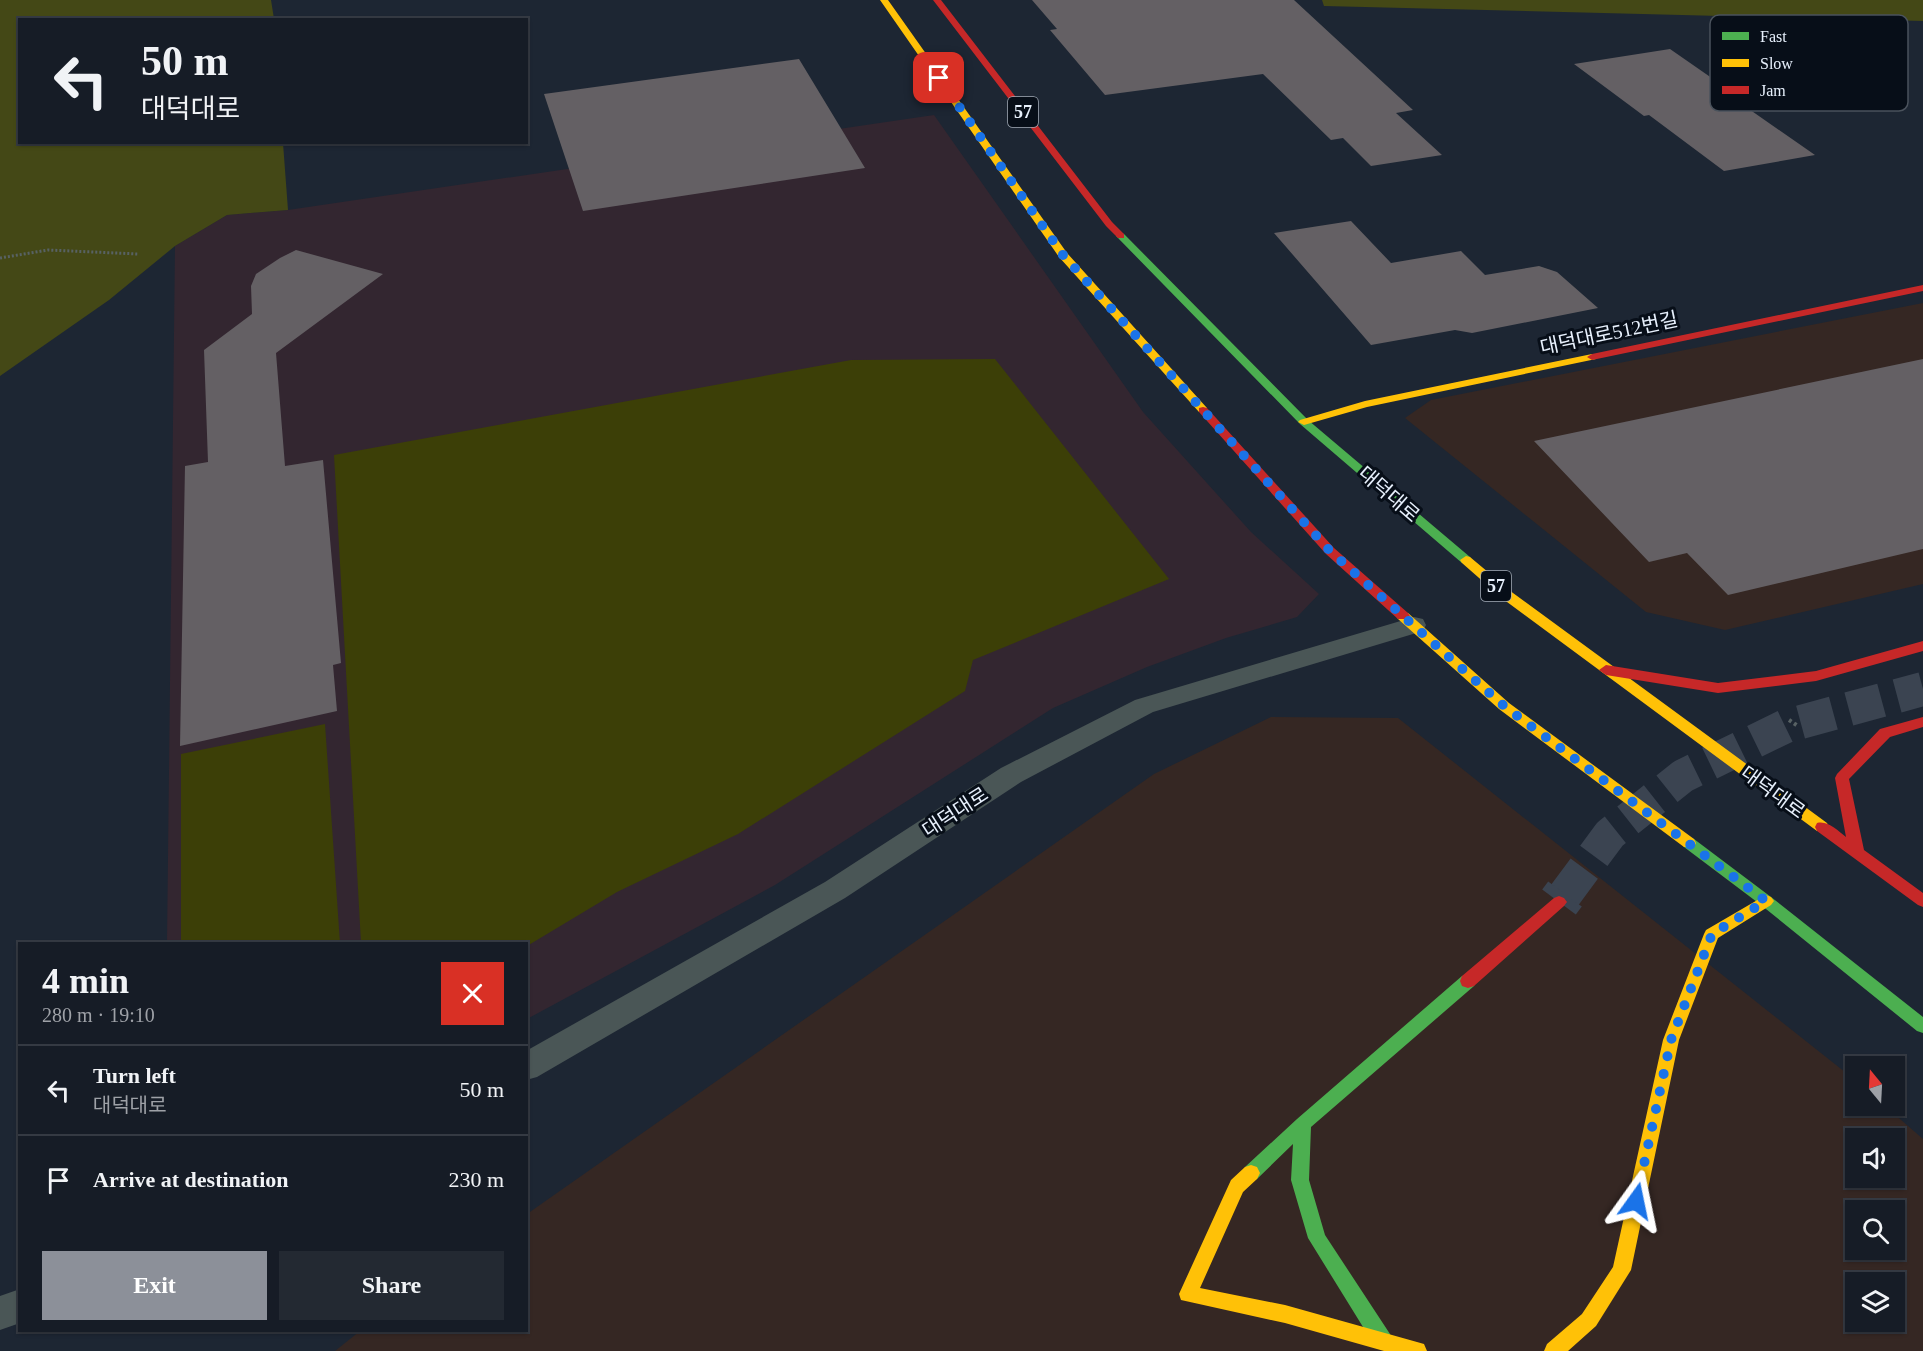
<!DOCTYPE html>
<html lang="en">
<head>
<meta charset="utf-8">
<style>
	body { margin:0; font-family:"Times New Roman","Noto Sans KR",serif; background:#232932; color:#f1f3f6; height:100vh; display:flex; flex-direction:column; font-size:22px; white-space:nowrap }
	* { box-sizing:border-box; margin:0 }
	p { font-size:20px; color:#9ea1a7 }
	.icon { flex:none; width:33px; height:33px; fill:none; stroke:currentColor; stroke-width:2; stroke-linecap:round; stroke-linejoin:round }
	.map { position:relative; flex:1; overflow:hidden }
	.details { position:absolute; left:18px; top:942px; width:510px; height:390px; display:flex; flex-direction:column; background:#161c26; border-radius:0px; box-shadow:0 2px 4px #0004,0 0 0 2px #353a43 }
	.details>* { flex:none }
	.guide { position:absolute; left:18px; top:18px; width:510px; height:126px; border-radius:0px; box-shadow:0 2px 4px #0004,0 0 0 2px #353a43; background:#161c26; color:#f1f3f6; overflow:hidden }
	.needle { width:39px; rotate:342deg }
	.fabs { position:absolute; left:1845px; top:1056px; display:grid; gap:12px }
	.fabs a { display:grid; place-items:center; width:60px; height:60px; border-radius:0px; background:#161c26; box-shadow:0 2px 4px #0004,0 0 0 2px #353a43; font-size:30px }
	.pin { position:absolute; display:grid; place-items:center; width:51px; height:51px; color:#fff; margin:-26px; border-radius:12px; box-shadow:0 3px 9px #0006 }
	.me { position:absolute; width:66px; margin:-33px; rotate:12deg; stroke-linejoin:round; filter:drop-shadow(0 0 4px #0008) }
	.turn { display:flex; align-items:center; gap:21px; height:126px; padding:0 24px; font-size:27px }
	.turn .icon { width:78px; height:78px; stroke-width:2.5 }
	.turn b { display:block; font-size:42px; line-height:51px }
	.round { display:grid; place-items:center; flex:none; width:63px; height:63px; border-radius:0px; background:#232932 }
	.summary { display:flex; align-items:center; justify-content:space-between; height:102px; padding:0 24px }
	h1 { font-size:36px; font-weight:600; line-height:45px }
	.button { display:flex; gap:12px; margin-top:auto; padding:12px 24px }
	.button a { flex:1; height:69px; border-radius:0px; background:#8c9099; color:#fff; font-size:24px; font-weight:600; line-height:69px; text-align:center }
	.button a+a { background:#232932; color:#f1f3f6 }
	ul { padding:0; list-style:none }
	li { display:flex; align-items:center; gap:18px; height:90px; padding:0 24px; border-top:2px solid #353a43 }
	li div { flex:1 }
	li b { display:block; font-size:22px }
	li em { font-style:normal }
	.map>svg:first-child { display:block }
	.commercial { fill:#352723; fill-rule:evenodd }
	.education { fill:#332630 }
	.green { fill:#3c3f07 }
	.forest { fill:#444816 }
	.building { fill:#646064 }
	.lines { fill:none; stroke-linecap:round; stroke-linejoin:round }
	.secondary-tunnel-far1 { stroke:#3b4451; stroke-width:34; stroke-dasharray:34 16; stroke-linecap:butt }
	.secondary-tunnel { stroke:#3b4451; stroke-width:42; stroke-dasharray:42 21; stroke-linecap:butt }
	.path-far1 { stroke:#586264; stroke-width:3; stroke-dasharray:2 2; stroke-linecap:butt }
	.path { stroke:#586264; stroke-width:4; stroke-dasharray:3 3; stroke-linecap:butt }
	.lane { fill:#4a5656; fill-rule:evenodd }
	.fast { fill:#4caf50; fill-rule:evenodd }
	.slow { fill:#ffc107; fill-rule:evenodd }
	.jam { fill:#c62828; fill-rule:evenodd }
	.route { stroke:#1a73e8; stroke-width:10; stroke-dasharray:0 18 }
	.labels { text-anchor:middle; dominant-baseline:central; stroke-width:6; stroke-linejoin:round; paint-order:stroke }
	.shield { fill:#070e18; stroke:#a4acb8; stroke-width:1.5 }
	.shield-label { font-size:18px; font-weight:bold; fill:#e7f0fc }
	.street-label { font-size:20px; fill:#e7f0fc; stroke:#070e18 }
	.key { fill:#070e18; stroke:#4a525c; stroke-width:1.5 }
	.key-label { font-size:16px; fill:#e7f0fc }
</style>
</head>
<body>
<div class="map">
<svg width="1923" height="1351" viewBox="0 0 1923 1351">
	<rect width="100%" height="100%" fill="#1d2633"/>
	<path class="commercial" d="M1923,303V584L1725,630L1646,612L1405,418L1431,400Z
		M1271,717L1398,718L1855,1080L1856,1106H1885L1923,1139V1351H335L360,1331L526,1330L527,1214L1154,774ZM1856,1138H1894V1178H1856ZM1856,1210H1894V1250H1856ZM1856,1282H1894V1322H1856Z"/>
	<path class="education" d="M934,115L1143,412L1251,532L1319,594L1297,617L1226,638L1147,667L1053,708L775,885L527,1019L526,944H167L175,246L227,215L288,210Z"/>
	<path class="green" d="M995,359L1169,579L973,660L965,691L738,834L617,892L527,946L526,944L361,943L334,455L851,360Z
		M325,724L340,943H181V754Z"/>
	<path class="forest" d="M0,0H271L274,19L20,20V142L283,143L288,210L227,215L175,246L109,300L0,376Z
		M1322,0H1923V21L1324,6Z"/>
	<path class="building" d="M1032,0H1294L1413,110L1396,113L1442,155L1371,166L1343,138L1331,140L1263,74L1105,95L1050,30L1057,29Z
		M1670,49L1742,99L1736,100L1815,155L1724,171L1649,115L1644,116L1574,64Z
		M799,59L865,168L583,211L544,94Z
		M1351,221L1391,263L1461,251L1485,275L1539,266L1557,272L1598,308L1472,333L1455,330L1371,345L1274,233Z
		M296,250L383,274L276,353L285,466L323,460L341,663L333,665L337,711L180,746L185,466L208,462L204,350L252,314L251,286L256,274L280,258Z
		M1923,359V549L1728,595L1687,553L1649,562L1534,441Z"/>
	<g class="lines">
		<path class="secondary-tunnel-far1" d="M1564,896L1610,834L1683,776L1786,726L1923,689"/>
		<path class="secondary-tunnel" d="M1559,902L1565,894"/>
		<path class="path-far1" d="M0,258L48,250L138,254"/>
		<path class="path" d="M1789,720L1798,726"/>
		<path class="lane" d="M1414,617L1423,619L1426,625L1423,631L1153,712L1021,782L845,898L537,1077L526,1080V1051L825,882L1001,768L1135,700Z
			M20,1289V1323L0,1330V1296Z"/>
		<path class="fast" d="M1121,233L1124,234L1308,420L1470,557L1472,560L1470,563H1462L1300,424L1118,238L1116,236Z
			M1689,837L1694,839L1771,897L1923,1017V1033L1917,1031L1761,905L1684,847L1682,843L1684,839Z
			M1468,974L1474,976L1476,981L1474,986L1311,1127L1309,1180L1325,1235L1390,1334L1393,1341L1390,1348L1383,1350L1376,1348L1308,1238L1291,1180L1293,1144L1257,1179L1251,1181L1245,1179L1242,1173L1245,1167L1297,1119L1462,976Z"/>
		<path class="slow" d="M880,0H888L1067,253L1207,408V412H1199L1059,257Z
			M1592,354L1597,357L1596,359L1367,407L1304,425L1298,422L1300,420L1365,401Z
			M1466,556L1470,557L1513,593L1827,823L1829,827L1827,831H1817L1503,599L1462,563L1460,560Z
			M1403,612L1408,613L1509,703L1694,839L1696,843L1694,847H1684L1499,709L1398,619L1396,616Z
			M1766,895L1771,897L1774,901L1771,905L1718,938L1679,1040L1631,1270L1596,1326L1568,1351H1544L1547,1344L1582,1314L1613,1267L1663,1040L1704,934L1706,930Z
			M1251,1165L1257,1167L1260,1173L1257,1179L1243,1192L1200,1288L1285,1305L1417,1342L1424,1344L1427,1351H1384L1285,1323L1181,1300L1179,1294L1231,1180L1245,1167Z"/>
		<path class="jam" d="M933,0H941L1112,222L1124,234V238H1118L1106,226Z
			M1923,285V291L1592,360L1587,357L1592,354Z
			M1203,407L1207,408L1334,548L1408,613L1410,616L1408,619H1398L1326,554L1199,412V408Z
			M1923,641V651L1816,681L1718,693L1606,675L1599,670L1606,665L1718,683L1816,671Z
			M1923,717V727L1890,737L1849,779L1864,850L1923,893V907L1918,905L1817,831L1815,827L1817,823C1828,820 1838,831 1846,837L1835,778L1837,774L1880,729Z
			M1559,896L1564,898L1567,902L1564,906L1474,986L1468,988L1462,986L1460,981L1462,976L1554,898Z"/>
	</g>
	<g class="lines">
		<path class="route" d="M939,78L1063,255L1330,551L1504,706L1766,901L1712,934L1671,1040L1636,1201"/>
	</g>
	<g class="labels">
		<g class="shield">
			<rect x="1008" y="97" width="30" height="30" rx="4.5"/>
			<rect x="1481" y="571" width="30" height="30" rx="4.5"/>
		</g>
		<g class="shield-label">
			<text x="1023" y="112">57</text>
			<text x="1496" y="586">57</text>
		</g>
		<g class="street-label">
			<text transform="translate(1609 333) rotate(-12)">대덕대로512번길</text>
			<text transform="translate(1389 494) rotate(41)">대덕대로</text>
			<text transform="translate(1773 792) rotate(36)">대덕대로</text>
			<text transform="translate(955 812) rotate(-33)">대덕대로</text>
		</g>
	</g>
	<rect x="1710" y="15" width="198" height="96" rx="9" class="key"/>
	<rect x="1722" y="32" width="27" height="8" fill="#4caf50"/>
	<rect x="1722" y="59" width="27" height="8" fill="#ffc107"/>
	<rect x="1722" y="86" width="27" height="8" fill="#c62828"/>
	<g class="key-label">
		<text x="1760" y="42">Fast</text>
		<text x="1760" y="69">Slow</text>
		<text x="1760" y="96">Jam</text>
	</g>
</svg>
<div class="fabs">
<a><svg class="needle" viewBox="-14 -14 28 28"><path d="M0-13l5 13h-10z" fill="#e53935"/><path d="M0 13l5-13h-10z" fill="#9ea1a7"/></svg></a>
<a><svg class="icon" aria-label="sound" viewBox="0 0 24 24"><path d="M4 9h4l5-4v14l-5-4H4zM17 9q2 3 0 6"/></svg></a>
<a><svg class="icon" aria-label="search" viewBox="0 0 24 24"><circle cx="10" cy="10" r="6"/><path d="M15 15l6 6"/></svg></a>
<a><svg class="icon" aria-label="layers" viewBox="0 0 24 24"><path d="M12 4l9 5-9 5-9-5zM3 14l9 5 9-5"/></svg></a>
</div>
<div class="pin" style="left:939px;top:78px;background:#d93025"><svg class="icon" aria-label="arrive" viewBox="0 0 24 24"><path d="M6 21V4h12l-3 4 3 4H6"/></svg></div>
<svg class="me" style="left:1636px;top:1201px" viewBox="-20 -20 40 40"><path d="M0-17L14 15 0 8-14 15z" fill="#1a73e8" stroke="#fff" stroke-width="4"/></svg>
<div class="guide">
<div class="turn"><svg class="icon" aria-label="left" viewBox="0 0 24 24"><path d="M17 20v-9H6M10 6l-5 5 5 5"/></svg><div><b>50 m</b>대덕대로</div></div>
</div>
<section class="details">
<div class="summary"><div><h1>4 min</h1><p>280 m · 19:10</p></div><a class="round" style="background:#d93025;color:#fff"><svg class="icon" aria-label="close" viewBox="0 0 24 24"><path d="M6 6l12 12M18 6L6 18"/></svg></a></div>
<ul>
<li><svg class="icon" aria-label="left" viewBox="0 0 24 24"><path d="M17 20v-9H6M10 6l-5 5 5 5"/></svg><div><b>Turn left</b><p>대덕대로</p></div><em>50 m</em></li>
<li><svg class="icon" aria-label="arrive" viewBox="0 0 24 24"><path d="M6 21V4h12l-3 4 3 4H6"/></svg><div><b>Arrive at destination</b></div><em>230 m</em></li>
</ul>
<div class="button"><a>Exit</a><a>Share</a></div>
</section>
</div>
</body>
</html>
